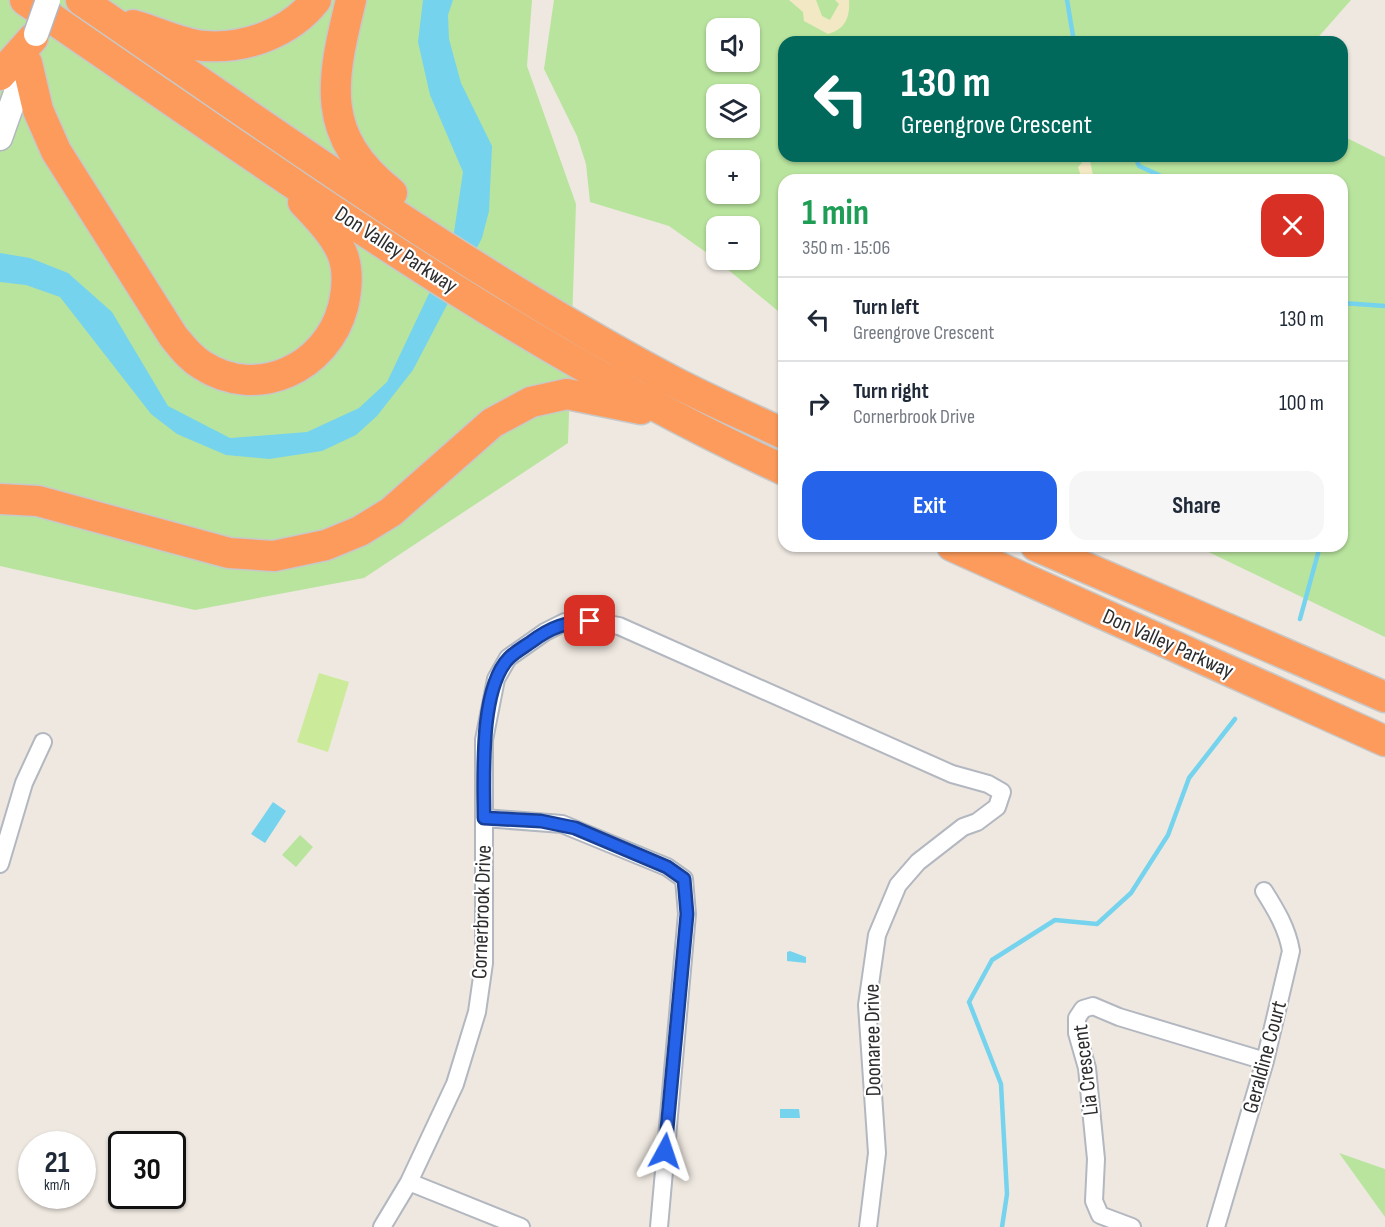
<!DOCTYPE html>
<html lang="en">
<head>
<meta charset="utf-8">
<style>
	body { margin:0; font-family:"Sofia Sans Condensed",sans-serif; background:#f6f6f7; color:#1f2937; height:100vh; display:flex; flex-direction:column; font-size:22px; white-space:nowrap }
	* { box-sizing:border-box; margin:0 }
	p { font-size:20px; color:#747a83 }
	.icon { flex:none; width:33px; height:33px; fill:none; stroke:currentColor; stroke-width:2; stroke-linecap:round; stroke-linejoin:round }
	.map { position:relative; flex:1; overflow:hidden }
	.side { position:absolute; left:778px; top:174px; width:570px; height:378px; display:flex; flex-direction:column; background:#fff; border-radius:18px; box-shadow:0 2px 4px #0004 }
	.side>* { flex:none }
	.guide { position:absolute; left:778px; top:36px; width:570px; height:126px; border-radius:18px; box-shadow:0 2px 4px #0004; background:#00695c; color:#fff; overflow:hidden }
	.controls { position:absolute; left:706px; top:18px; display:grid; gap:12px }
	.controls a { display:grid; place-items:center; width:54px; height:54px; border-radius:12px; background:#fff; box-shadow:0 2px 4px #0004; font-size:30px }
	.speed { position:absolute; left:18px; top:1131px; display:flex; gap:12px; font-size:30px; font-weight:700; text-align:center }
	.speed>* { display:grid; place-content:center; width:78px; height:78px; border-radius:50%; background:#fff; box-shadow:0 2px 4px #0004; line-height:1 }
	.speed small { font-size:15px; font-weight:400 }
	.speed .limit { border:3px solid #111; border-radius:9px; background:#fff; color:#111 }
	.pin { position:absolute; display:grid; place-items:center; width:51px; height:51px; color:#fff; margin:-26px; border-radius:12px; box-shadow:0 3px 9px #0006 }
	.me { position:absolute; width:66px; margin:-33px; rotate:5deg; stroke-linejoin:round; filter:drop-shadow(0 0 4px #0008) }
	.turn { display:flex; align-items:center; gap:21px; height:126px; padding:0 24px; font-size:27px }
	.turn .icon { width:78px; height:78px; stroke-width:2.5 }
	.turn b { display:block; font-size:42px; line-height:51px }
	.round { display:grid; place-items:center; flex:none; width:63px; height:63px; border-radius:18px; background:#f6f6f7 }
	.summary { display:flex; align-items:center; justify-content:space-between; height:102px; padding:0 24px }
	h1 { font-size:36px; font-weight:700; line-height:45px; color:#1e9e55 }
	.button { display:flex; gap:12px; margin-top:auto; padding:12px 24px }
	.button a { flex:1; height:69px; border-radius:18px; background:#2563eb; color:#fff; font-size:24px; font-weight:700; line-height:69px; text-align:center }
	.button a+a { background:#f6f6f7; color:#1f2937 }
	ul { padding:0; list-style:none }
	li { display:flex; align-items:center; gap:18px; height:84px; padding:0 24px; border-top:2px solid #e0e1e3 }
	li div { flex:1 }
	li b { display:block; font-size:22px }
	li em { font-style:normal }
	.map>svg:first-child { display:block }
	.green { fill:#b9e49e; fill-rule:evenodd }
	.sand { fill:#f2e9c4 }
	.pitch { fill:#cceb9a }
	.water { fill:#75d3ee }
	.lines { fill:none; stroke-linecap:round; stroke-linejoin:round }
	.stream { stroke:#75d3ee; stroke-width:4.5 }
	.minor-casing { stroke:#b3b7c0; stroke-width:20 }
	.secondary-casing { stroke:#b3b7c0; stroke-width:27 }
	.motorway-casing { stroke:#c8c8c8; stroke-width:33 }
	.minor { stroke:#fff; stroke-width:16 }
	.secondary { stroke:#fff; stroke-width:24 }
	.motorway { stroke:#fd9b5c; stroke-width:30 }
	.secondary-bridge-casing { stroke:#b3b7c0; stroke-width:27; stroke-linecap:butt }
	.secondary-bridge { stroke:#fff; stroke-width:24 }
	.route-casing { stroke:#184099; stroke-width:15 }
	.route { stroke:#2563eb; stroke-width:10 }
	.labels { text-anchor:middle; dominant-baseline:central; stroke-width:4.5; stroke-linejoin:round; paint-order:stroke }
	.street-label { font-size:22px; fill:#2d2d2d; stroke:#fff }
</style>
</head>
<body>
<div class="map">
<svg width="1385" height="1227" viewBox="0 0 1385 1227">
	<rect width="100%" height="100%" fill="#eee8e0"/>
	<path class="green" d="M0,0H532L527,66L576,204L568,443L364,578L195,610L0,566Z
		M554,0H1351L1314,42H784V156H1342L1343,136L1385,157V637L1196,546H1342V180H784V316L714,258L669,226L590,202L586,164L577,136L544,69ZM717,28H750V62H717ZM717,94H750V128H717ZM717,160H750V194H717ZM717,226H750V260H717Z
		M300,835L313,847L296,867L282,855Z
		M1339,1153L1385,1169V1217Z"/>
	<path class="sand" d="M789,0H816L822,16L830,20L839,4L835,0H849C850,17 846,29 828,34L804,21L803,12Z
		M1078,156H1089L1094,180H1082L1078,167L1082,163Z"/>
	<path class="pitch" d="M319,673L349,682L328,752L297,742Z"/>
	<path class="water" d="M423,0H453L448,15L449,39L461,83L492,146L489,211L482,238L413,370L377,416L356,435L322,451L269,459L226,455L177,434L151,414L60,297L26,285L0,282V253L30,258L68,273L112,312L168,406L230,438L307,432L359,408L387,382L434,283L454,232L463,172L430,95L418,42Z
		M273,802L286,811L265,843L251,834Z
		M790,951L806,957V963L787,961V952Z
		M780,1109H799L800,1118H780Z"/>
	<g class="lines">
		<path class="stream" d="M1067,0L1074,42
			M1135,156L1139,166L1170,180
			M1342,303L1385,306
			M1300,619L1320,546
			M1002,1227L1007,1194L1001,1084L969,1002L992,960L1055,920L1097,924L1131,893L1168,835L1189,778L1235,719"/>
		<defs>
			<path id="minor" d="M484,818L562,824L667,867L684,879L687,914L659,1227
				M0,864L24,783L43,742
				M409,1182L521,1227
				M382,1227L409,1182L455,1084L477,1012L484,963V740L496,679L508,658L545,632L565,622L590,621L619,626L952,774L988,784L1002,792L997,807L977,822L963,827L918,862L898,885L877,935L867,1005L877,1153L868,1227
				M1132,1227L1100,1215L1094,1201L1096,1159L1087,1068L1077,1033V1018L1083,1009L1093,1006L1119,1017L1265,1061
				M1216,1227L1265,1061L1291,951C1287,928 1276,910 1264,891"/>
			<path id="secondary" d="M0,138L28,59"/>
			<path id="motorway" d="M25,0C271,167 513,346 784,470
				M81,0C271,130 459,266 661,375C701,397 744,415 784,434
				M351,0C331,82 319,135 392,193
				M133,25C155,31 181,44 204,46C246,49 290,33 316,0
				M27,63L38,110L56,151L173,336C182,347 190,358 202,365C257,401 327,368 343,307C347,290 349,270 342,253C334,234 317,217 303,202
				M0,75L33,38
				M0,499L38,501L229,553L274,556L326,545L360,531L391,512L492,423L531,402L567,394L641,409
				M952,546L1385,741
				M1036,546L1385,697"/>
		</defs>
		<use href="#minor" class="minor-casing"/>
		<use href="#secondary" class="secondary-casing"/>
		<use href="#motorway" class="motorway-casing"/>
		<use href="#minor" class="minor"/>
		<use href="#secondary" class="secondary"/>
		<use href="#motorway" class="motorway"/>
		<defs>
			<path id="secondary-bridge" d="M36,34L48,0"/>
		</defs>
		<use href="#secondary-bridge" class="secondary-bridge-casing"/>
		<use href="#secondary-bridge" class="secondary-bridge"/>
	</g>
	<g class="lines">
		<defs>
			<path id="route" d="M590,621C566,622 551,627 531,642C524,647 515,652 509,658C479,689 484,777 484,818L541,821L575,828L667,867L684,879L687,914L665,1151"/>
		</defs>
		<use href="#route" class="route-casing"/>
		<use href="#route" class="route"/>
	</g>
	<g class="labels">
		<g class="street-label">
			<text transform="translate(396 250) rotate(33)">Don Valley Parkway</text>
			<text transform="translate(1168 644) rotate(24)">Don Valley Parkway</text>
			<text transform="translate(482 912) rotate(-88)">Cornerbrook Drive</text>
			<text transform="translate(873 1040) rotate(-91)">Doonaree Drive</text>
			<text transform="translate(1265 1057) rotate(-75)">Geraldine Court</text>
			<text transform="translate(1086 1070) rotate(-97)">Lia Crescent</text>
		</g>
	</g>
</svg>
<div class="controls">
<a><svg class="icon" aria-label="sound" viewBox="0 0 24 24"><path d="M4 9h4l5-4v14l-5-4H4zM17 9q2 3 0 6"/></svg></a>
<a><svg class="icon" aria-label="layers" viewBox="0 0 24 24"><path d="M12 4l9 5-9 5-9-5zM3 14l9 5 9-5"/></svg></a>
<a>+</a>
<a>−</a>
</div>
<div class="speed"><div>21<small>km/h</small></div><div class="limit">30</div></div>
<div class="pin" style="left:590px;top:621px;background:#d93025"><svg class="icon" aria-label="arrive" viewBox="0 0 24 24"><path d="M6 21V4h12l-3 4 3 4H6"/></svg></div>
<svg class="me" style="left:665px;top:1151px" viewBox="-20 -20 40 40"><path d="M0-17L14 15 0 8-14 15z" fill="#2563eb" stroke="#fff" stroke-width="4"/></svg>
<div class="guide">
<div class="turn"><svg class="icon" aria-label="left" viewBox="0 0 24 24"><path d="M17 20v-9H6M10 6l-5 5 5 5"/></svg><div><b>130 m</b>Greengrove Crescent</div></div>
</div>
<section class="side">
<div class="summary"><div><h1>1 min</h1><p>350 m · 15:06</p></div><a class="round" style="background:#d93025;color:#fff"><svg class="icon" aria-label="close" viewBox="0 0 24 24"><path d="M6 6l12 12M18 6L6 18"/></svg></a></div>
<ul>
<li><svg class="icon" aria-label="left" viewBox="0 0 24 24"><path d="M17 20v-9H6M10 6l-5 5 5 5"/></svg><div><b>Turn left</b><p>Greengrove Crescent</p></div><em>130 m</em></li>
<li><svg class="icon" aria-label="right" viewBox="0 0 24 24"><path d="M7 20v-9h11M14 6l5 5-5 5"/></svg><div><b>Turn right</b><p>Cornerbrook Drive</p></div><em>100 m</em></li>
</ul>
<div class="button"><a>Exit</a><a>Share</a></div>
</section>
</div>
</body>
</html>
